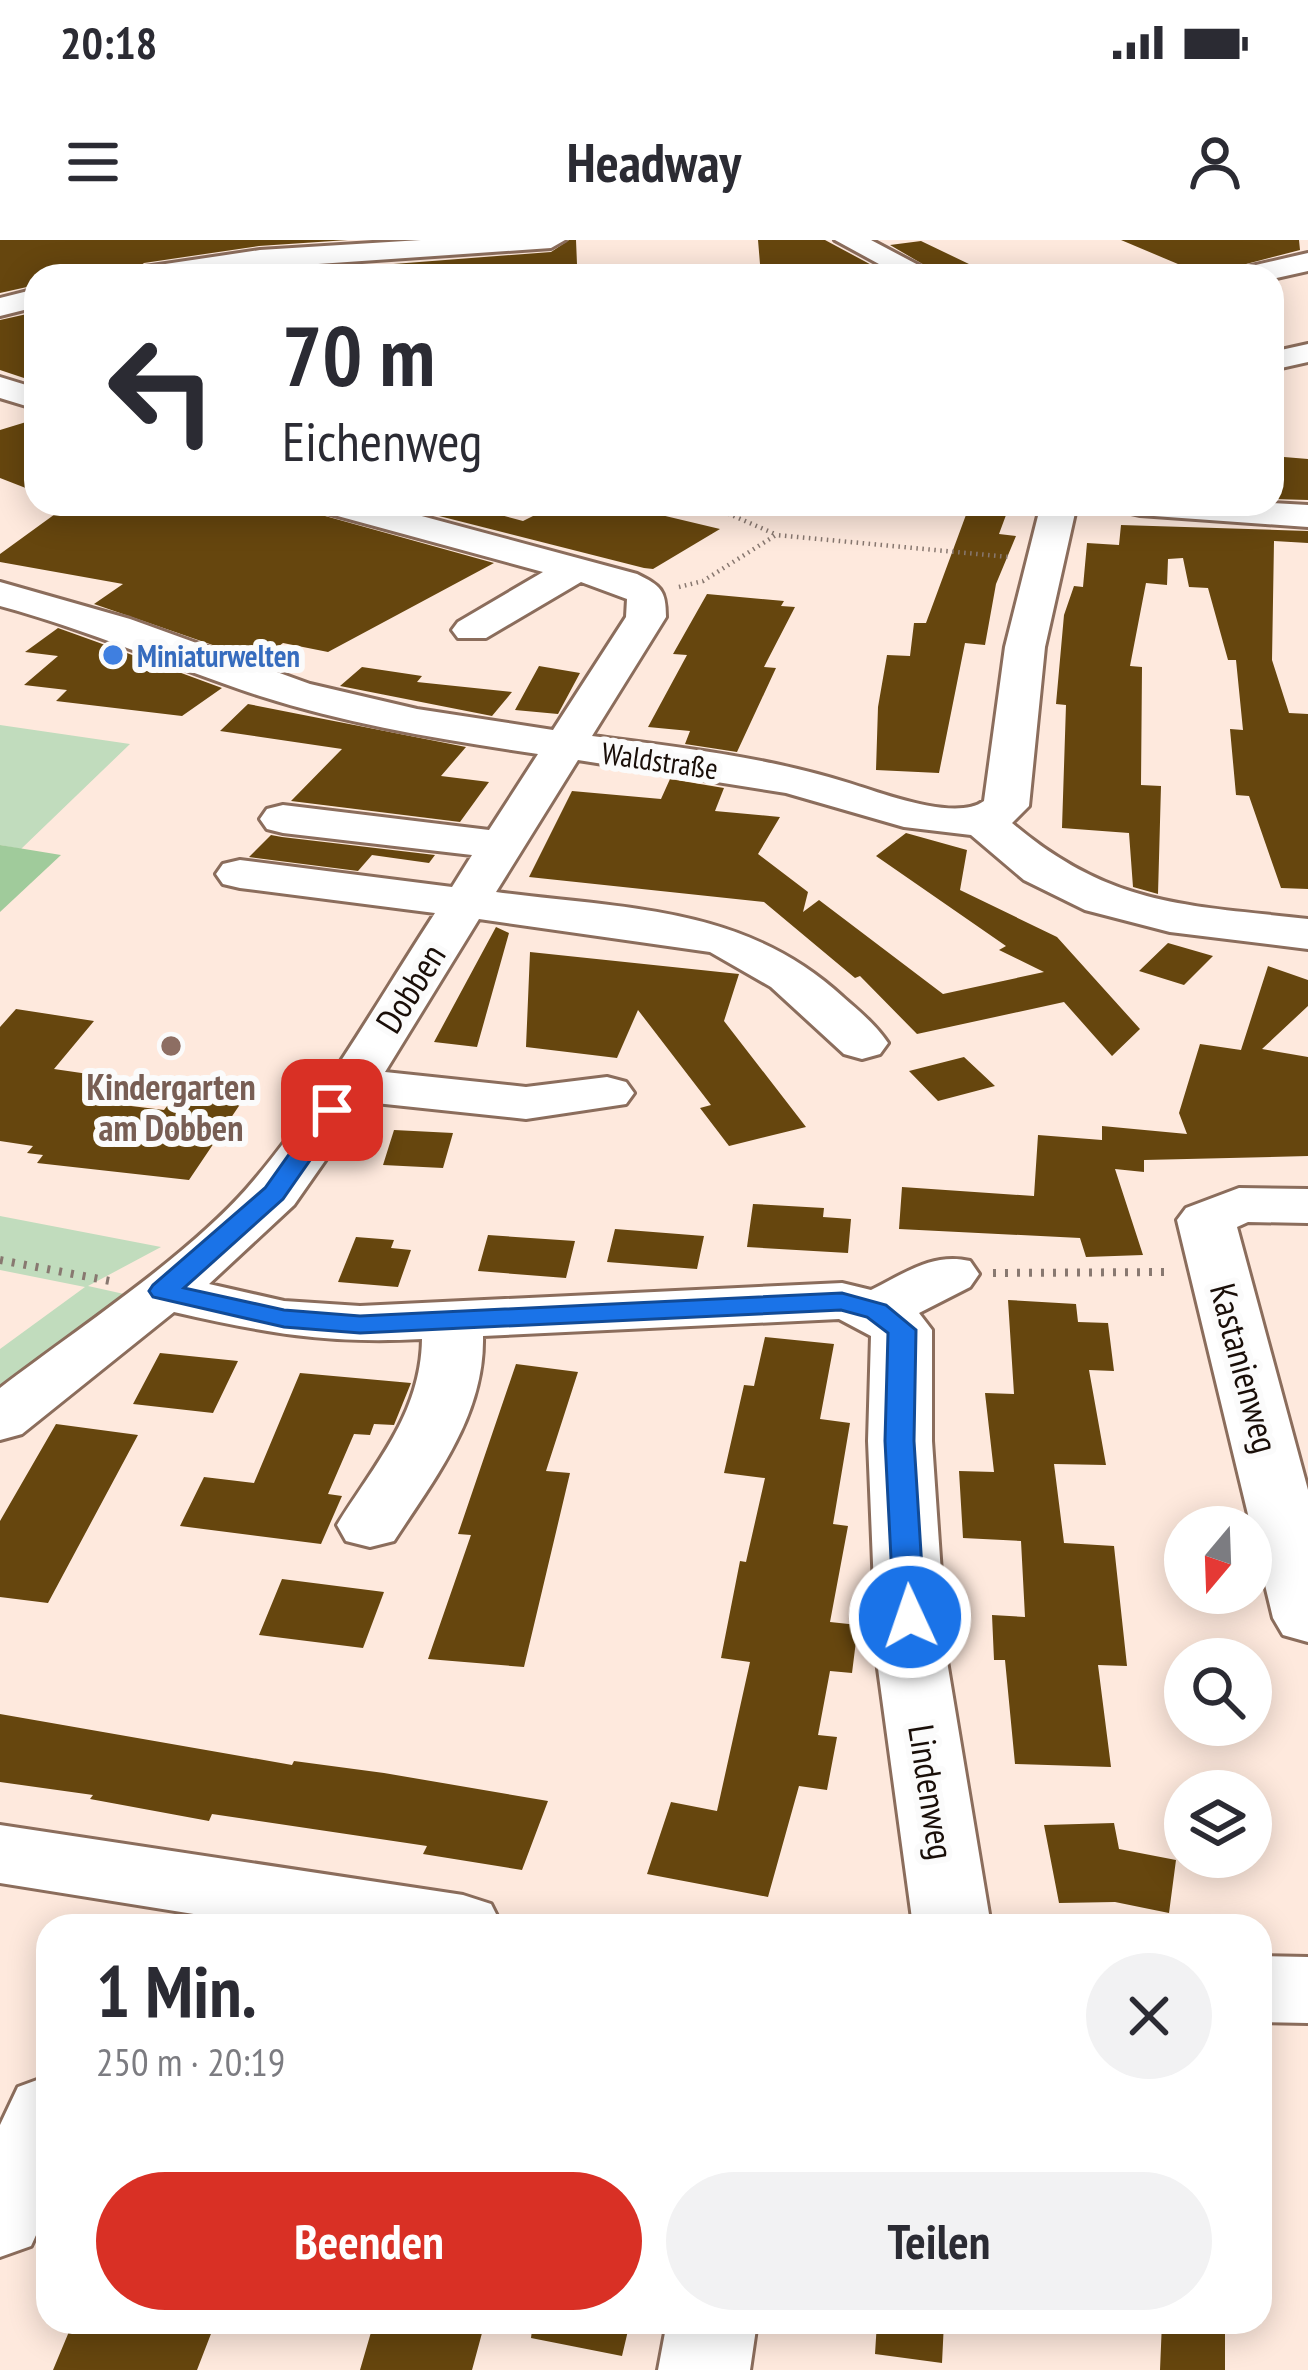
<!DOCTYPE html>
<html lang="de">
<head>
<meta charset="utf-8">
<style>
	body { margin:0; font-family:"PT Sans Narrow",sans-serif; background:#f2f2f3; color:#2b2b33; height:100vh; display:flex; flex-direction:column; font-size:45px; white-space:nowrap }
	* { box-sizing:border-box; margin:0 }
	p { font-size:39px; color:#7c7c81 }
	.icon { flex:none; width:66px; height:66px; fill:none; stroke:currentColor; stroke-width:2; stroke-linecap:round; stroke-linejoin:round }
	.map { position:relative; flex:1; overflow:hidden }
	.panel { position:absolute; left:36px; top:1674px; width:1236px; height:420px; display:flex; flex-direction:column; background:#fff; border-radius:36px; box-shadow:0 6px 30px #0003 }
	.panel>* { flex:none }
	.top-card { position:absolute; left:24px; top:24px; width:1260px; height:252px; border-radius:36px; box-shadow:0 6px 30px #0003; background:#fff; color:#2b2b33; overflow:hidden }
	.needle { width:78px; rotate:199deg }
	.tools { position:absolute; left:1164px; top:1266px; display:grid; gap:24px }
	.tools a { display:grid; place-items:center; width:108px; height:108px; border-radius:50%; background:#fff; box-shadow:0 6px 30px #0003; font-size:60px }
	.pin { position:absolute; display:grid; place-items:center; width:102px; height:102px; color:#fff; margin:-51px; border-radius:24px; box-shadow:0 6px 18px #0006 }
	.me { position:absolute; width:132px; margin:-66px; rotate:357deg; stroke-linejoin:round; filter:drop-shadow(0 0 9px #0008) }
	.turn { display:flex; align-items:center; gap:42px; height:252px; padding:0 60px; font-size:54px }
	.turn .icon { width:156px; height:156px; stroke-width:2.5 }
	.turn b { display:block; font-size:84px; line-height:102px }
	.round { display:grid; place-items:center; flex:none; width:126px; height:126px; border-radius:63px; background:#f2f2f3 }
	.overview { display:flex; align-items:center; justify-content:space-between; height:204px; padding:0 60px }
	h1 { font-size:72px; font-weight:700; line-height:90px }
	.button { display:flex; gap:24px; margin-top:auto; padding:24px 60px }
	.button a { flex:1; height:138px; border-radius:72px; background:#d93025; color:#fff; font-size:48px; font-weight:700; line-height:138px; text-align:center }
	.button a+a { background:#f2f2f3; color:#2b2b33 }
	.status { display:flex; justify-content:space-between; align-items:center; height:84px; padding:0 60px; background:#fff; direction:ltr }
	.status svg { height:33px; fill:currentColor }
	header { display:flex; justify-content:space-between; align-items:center; height:156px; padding:0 60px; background:#fff; font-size:54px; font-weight:700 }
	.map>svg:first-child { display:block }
	.green { fill:#c1dcbd }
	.forest { fill:#a0cb9b }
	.building { fill:#66460e }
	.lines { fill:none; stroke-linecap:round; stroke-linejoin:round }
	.minor-casing { stroke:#8b6d5c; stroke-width:6 }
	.path-far1 { stroke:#887870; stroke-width:4.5; stroke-dasharray:1.5 4.5; stroke-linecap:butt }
	.path { stroke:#887870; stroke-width:8; stroke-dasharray:3 9; stroke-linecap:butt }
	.minor { fill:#fff; fill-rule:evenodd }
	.route { fill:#1a73e8; stroke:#114b97; stroke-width:3 }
	.shop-dot { fill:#3f7fe0; stroke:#fbfbfb; stroke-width:4.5 }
	.education-dot { fill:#8d6e63; stroke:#fbfbfb; stroke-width:4.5 }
	.labels { text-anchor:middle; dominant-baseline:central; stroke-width:12; stroke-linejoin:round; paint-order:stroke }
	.far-shop-label { font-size:30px; font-weight:bold; fill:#366cbe; stroke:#fbfbfb; text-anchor:start }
	.far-street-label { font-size:30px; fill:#190e08; stroke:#fbfbfb }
	.street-label { font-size:36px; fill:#190e08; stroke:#fbfbfb }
	.education-label { font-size:36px; font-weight:bold; fill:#785e54; stroke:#fbfbfb }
</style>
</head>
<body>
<div class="status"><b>20:18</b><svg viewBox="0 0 49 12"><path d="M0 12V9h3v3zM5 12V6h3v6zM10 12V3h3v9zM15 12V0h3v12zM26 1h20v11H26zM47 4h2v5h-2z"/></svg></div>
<header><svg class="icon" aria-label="menu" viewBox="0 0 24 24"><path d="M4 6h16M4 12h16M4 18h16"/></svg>Headway<svg class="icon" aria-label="person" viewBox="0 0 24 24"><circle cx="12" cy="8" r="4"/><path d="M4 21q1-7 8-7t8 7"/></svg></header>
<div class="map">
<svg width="1308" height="2130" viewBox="0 0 1308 2130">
	<rect width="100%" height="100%" fill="#fee9dd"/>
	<path class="green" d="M0,485L130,504L21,609L0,605Z
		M0,976L161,1007L88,1046L124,1054L0,1154V1109L85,1047L0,1030Z"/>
	<path class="forest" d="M0,605L61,615L0,672Z"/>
	<path class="building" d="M0,0H348L259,6L144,23L126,36H36V45L0,53Z
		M569,0H576L577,24L479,36L450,24L385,36H236L551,12Z
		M758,0H825L892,36H761Z
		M1121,0H1299L1300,10L1204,35Z
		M921,1L994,36H943L890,5Z
		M36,72V142L0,130V80Z
		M36,179V252L0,238V190Z
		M1272,216L1308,219V260L1272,259Z
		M76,264H282L494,323L328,412L283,403L259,421L94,364L123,344L0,322V314L62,269Z
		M557,264H615L720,289L653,329L644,328L439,276L464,265L523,281Z
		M970,264L1009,267L999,294L1016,296L996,344L985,405L965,403L939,533L876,530L878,467L887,415L910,416L914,383H926Z
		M1121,285L1308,291V303L1274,301L1272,420L1289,473L1308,474V649L1281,648L1249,556L1236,555L1230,489L1243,490L1236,420H1228L1208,348L1189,347L1183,318L1168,319L1167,345L1146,343L1130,426L1142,427L1141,545L1161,546L1158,654L1133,647L1129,593L1062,588L1066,465L1056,464L1064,375L1074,346L1083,347L1087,303L1119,305Z
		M707,354L784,361L781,366L795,367L764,427L776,428L737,512L685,504L690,491L648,487L687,415L673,414Z
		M58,388L97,402L222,448L182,476L56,461L67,450L24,445L58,416L25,412Z
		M539,426L580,433L558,474L515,470Z
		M362,427L422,436L417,442L512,452L492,476L340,446Z
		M248,464L466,507L441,536L489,542L460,582L291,561L342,509L220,491Z
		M670,539L724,548L715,571L780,577L758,614L808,652L803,672L819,660L943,754L1044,732L999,710L1006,706L876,616L906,593L967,610L960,650L1057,697L1140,789L1112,816L1064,762L917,794L860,736L855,738L764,662L529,637L572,551L661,559Z
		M271,595L282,597L435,615L429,623L372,615L358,631L249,617Z
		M496,687L509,693L477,807L434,802Z
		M1168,703L1213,716L1184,745L1139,731Z
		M530,712L739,734L724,781L806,887L729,906L700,868L711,865L638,770L617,818L526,807Z
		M1268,726L1308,740V766L1262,809L1308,817V916L1144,920V932L1115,929L1143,1015L1086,1017L1080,998L899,989L902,947L1034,956L1038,895L1102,900V886L1187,894L1179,873L1200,804L1241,810Z
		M16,769L94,781L54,829L102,836L82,860L164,870L181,848L245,857L189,940L37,923L43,915L27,913L33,906L0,901V787Z
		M964,817L995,846L938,861L909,831Z
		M394,890L453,893L443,928L383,925Z
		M753,964L824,968L823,977L851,979L848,1013L747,1007Z
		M615,989L704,996L697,1029L607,1022Z
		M488,995L575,1001L566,1038L478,1031Z
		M356,997L394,1000L391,1008L411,1010L398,1047L338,1042Z
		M1008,1060L1076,1064L1078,1082L1108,1083L1114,1131L1089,1130L1106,1225L1054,1224L1064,1303L1114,1306L1127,1426L1098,1425L1111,1527L1015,1524L1005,1420H994L992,1375L1025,1377L1021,1301L963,1298L959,1231L994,1232L985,1153L1014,1154Z
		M765,1097L834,1104L820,1179L850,1183L833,1284L848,1286L830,1382L858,1385L852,1433L830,1431L818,1495L837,1497L827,1550L799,1546L768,1657L647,1634L671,1562L717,1571L750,1422L721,1418L740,1321L746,1322L765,1238L724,1233L744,1145L754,1146Z
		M160,1113L238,1121L213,1173L133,1164Z
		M516,1124L578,1132L546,1231L570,1233L524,1427L428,1419L471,1295L458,1294Z
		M300,1133L411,1143L394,1185L374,1184L370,1195L354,1194L328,1254L342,1256L321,1304L180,1286L204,1237L254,1243Z
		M56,1184L138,1195L48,1363L0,1357V1281Z
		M282,1339L384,1352L363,1408L259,1395Z
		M0,1474L292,1525L294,1521L384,1533L548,1561L522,1630L423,1614L427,1606L212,1574L209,1581L90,1559L93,1555L0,1542Z
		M1114,1583L1119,1609L1176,1620L1169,1673L1115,1662L1059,1663L1044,1585Z
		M73,2082H193L214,2086L197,2130H53Z
		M374,2082H485L472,2130H360Z
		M533,2082H630L622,2116L531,2098Z
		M877,2082H944L942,2123L875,2114Z
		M1162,2082H1225V2130H1160Z"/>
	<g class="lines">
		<defs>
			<path id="minor" d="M421,0H565L551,8L260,28L204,36H130L145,27L260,10Z
				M835,0H871L939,36H901Z
				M1308,13V31L1272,39L1229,36L1234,30Z
				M36,49V67L0,76V58Z
				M1308,104V122L1272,130V112Z
				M0,137L36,148V169L0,158Z
				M1272,263L1308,265V287L1140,275L1127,272L1122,264Z
				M318,264H377L637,334C661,346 666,350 666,377L592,496C679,507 766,517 849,543C881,553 956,582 984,561L1005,407L1041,264H1077L1045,407L1029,566L1012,583C1111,667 1186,665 1308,679V709L1170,692L1085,670L1024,640L971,595L904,587L786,553L578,520L496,652C622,669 744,665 843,757C859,771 876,785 888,803L880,814L862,819L844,814L771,747L710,712L479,679L385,832L526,847L607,837L626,842L634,853L626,864L526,879L366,862L294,965L209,1044L284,1061L360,1066L842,1043L871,1050C904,1034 932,1012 970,1021L979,1034L970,1047L919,1073L932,1090V1201L947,1421L991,1686H913L877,1421L868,1201L871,1096L839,1079L483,1096C485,1175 435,1238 394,1301L370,1307L346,1301L337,1285C374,1225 421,1174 422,1099C326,1104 266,1093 174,1072L22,1194L0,1200V1148C78,1088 194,1013 255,939C323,858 377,762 435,673L240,648L223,644L216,634L223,624L240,620L452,647L472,615L283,593L267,589L260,579L267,569L283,565L489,590L538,514C444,500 350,485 260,456C172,427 89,390 0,366V342L130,379L310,444L417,469L553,490L626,377L627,359L581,342L486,398H458L452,390L458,382L543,332L323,272Z
				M1239,948L1308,949V983L1248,982L1237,987L1308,1250V1402L1283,1395L1273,1378L1177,980L1186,968Z
				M0,1585L463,1655L491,1664L502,1686H268L0,1643Z
				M1260,1716L1308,1717V1783L1260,1782Z
				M48,1836V1969L31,2006L0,2017V1885L18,1847Z
				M667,2082H757L750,2130H658Z"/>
		</defs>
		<use href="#minor" class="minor-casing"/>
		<path class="path-far1" d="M706,264L775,294
			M679,347L703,341L776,295L1009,317"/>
		<path class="path" d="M0,1020L110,1041
			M993,1033L1170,1032"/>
		<use href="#minor" class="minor"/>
	</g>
	<path class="route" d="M332,863L345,870L283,959L184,1048L284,1070L360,1076L842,1053L886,1065L916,1090L914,1201L925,1377L921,1384H898L894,1377L885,1201L888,1093L867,1077L841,1070L360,1093L284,1087L153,1057L149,1051L153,1045L265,948L324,865Z"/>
	<circle class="shop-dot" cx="113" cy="415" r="12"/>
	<circle class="education-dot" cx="171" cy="806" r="12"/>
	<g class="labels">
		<g class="far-shop-label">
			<text x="137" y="415">Miniaturwelten</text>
		</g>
		<g class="far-street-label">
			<text transform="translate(660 520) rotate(8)">Waldstraße</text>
		</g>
		<g class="street-label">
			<text transform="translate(410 748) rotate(-58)">Dobben</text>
			<text transform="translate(1245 1128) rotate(75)">Kastanienweg</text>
			<text transform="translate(932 1552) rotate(81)">Lindenweg</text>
		</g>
		<g class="education-label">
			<text x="171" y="846">Kindergarten<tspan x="171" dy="41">am Dobben</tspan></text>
		</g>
	</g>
</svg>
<div class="tools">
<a><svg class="needle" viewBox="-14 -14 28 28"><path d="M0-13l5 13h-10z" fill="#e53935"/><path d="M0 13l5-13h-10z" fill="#7c7c81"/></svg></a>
<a><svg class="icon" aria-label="search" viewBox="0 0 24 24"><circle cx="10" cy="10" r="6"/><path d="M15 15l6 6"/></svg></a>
<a><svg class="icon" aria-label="layers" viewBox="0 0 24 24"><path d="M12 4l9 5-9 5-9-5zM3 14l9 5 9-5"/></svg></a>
</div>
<div class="pin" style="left:332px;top:870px;background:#d93025"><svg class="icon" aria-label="arrive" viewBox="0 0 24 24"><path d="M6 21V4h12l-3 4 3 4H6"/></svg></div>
<svg class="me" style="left:910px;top:1377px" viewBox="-20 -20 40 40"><circle r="17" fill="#1a73e8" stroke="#fff" stroke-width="3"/><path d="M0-11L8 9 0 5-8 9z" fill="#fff"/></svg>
<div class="top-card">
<div class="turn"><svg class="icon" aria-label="left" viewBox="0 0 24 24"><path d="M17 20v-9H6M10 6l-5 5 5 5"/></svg><div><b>70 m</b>Eichenweg</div></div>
</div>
<section class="panel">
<div class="overview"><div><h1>1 Min.</h1><p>250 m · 20:19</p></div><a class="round"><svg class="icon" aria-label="close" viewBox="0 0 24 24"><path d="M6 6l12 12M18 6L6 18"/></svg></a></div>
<div class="button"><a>Beenden</a><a>Teilen</a></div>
</section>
</div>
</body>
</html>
